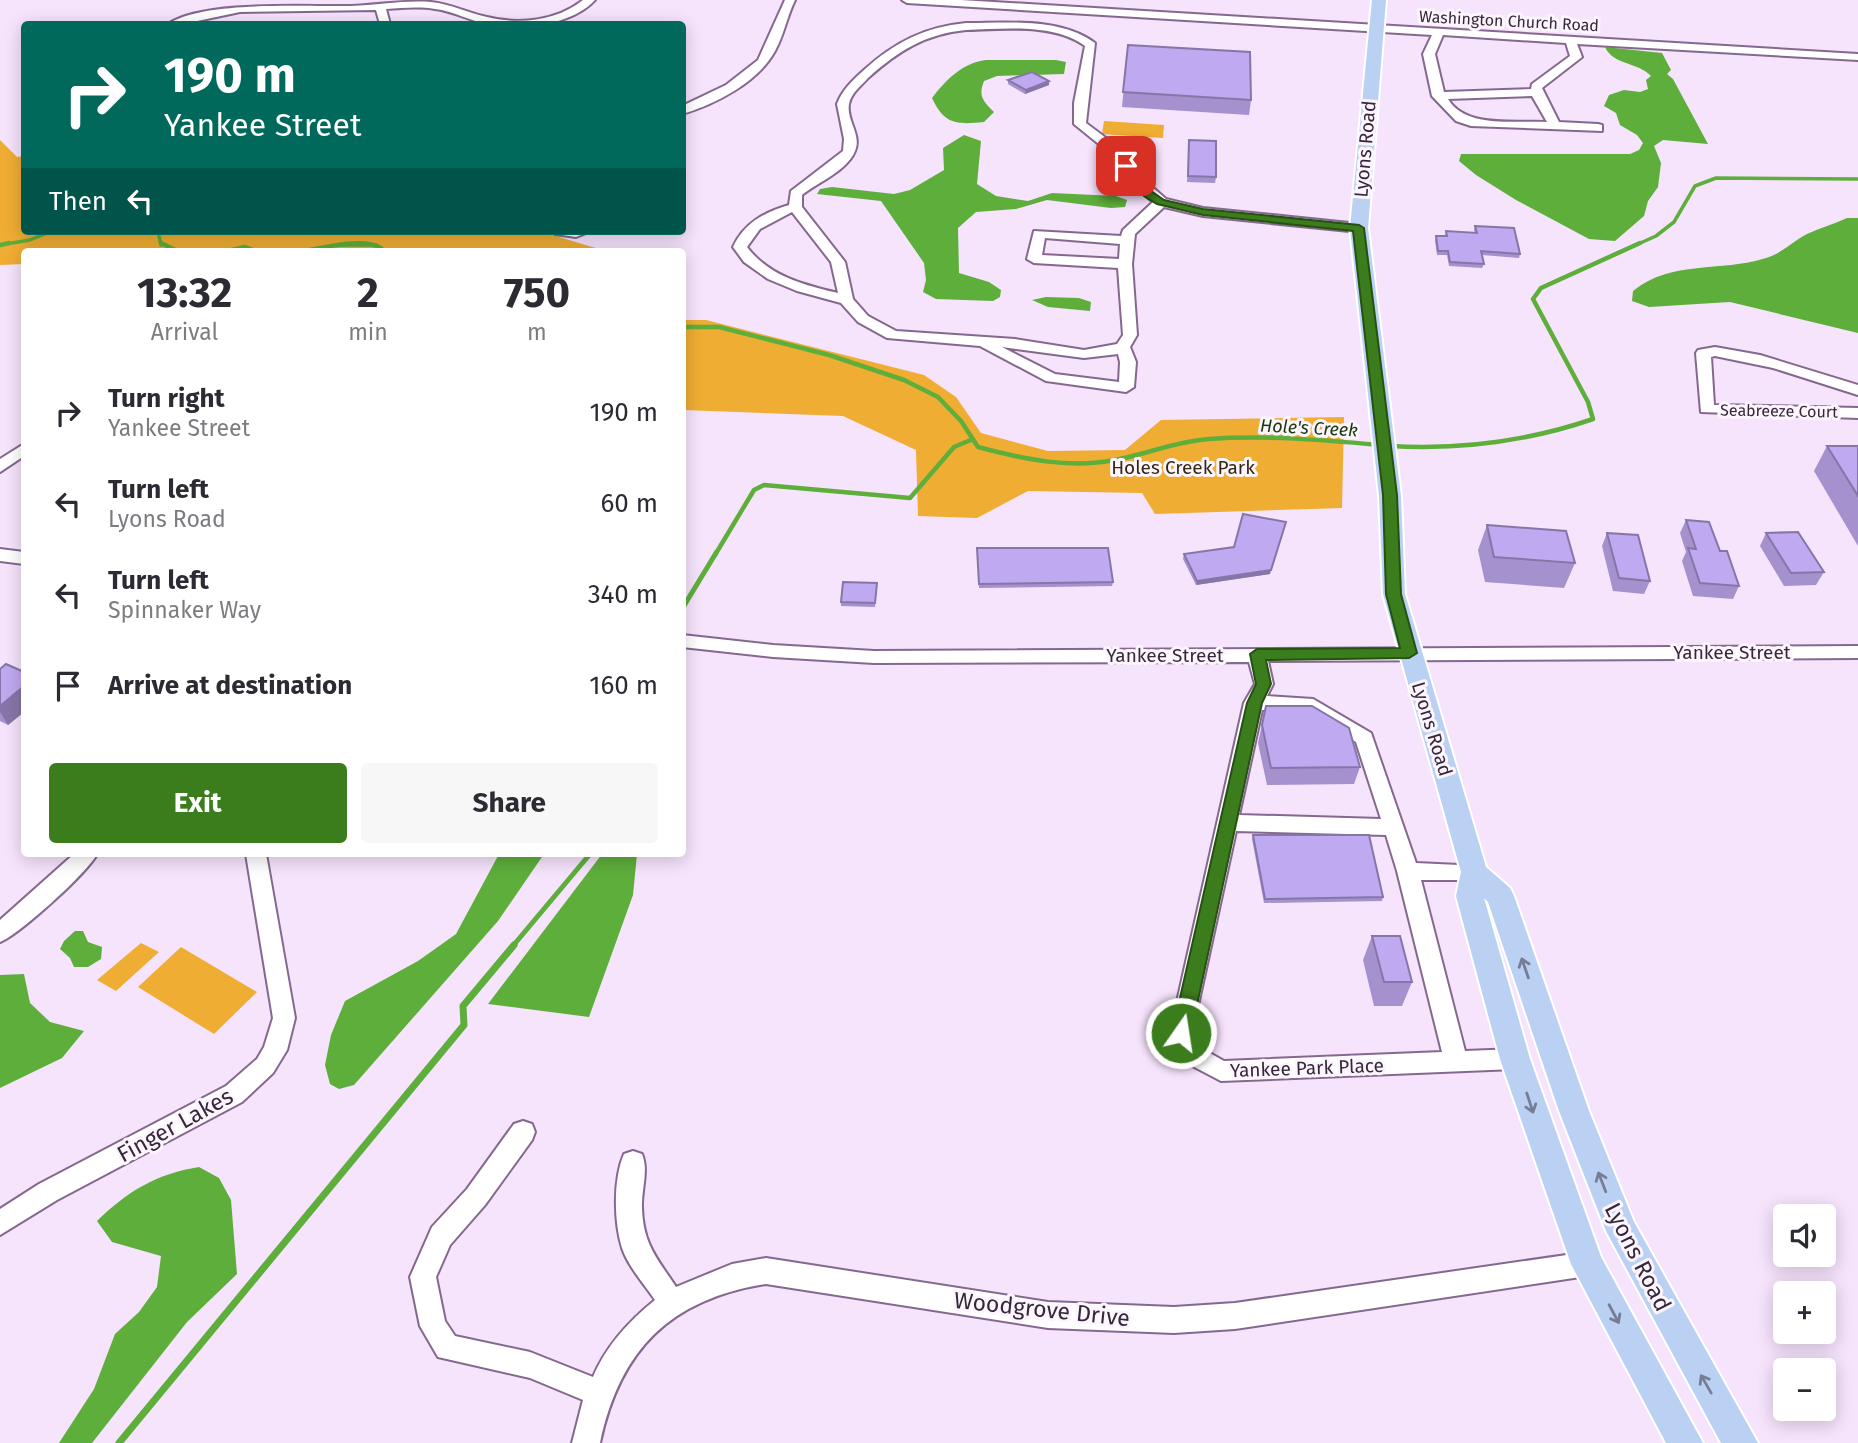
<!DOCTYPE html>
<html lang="en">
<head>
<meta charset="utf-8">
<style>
	body { margin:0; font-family:"Fira Sans",sans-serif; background:#f7f7f7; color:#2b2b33; height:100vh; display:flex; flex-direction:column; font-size:26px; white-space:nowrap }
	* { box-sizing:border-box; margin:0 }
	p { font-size:23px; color:#7c7c81 }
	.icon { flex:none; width:38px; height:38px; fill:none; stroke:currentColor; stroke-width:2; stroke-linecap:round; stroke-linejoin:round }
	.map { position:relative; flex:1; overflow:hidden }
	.drawer { position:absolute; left:21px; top:248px; width:665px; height:609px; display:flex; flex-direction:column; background:#fff; border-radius:7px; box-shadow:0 4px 18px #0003 }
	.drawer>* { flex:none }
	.banner { position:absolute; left:21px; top:21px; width:665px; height:214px; border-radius:7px; box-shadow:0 4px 18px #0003; background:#00695c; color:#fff; overflow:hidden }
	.buttons { position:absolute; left:1773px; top:1204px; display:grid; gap:14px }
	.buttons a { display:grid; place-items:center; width:63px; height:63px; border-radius:7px; background:#fff; box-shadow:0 4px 18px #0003; font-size:35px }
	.pin { position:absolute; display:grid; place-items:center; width:60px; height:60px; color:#fff; margin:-30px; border-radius:14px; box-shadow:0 4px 10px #0006 }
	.me { position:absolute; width:77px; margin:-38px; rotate:13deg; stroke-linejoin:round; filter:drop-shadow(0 0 5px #0008) }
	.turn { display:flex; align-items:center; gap:24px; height:147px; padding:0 28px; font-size:32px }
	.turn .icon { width:91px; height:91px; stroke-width:2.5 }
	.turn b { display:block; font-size:49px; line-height:60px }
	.then { display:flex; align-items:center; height:66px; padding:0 28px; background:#0003; gap:14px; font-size:26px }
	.eta { display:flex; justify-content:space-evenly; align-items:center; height:119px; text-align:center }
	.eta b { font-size:42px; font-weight:700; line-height:49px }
	.button { display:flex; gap:14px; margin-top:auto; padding:14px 28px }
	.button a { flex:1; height:80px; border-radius:7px; background:#3b7c1d; color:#fff; font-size:28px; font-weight:700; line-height:80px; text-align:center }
	.button a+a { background:#f7f7f7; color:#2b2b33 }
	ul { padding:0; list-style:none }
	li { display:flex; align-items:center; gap:21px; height:91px; padding:0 28px }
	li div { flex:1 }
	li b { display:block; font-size:26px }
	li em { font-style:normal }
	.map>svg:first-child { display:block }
	.green { fill:#efad33 }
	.water { fill:#5eae3c }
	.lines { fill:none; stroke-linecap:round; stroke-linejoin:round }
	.stream-far3 { stroke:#5eae3c; stroke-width:3.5 }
	.stream-far2 { stroke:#5eae3c; stroke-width:4.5 }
	.stream-far1 { stroke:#5eae3c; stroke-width:5 }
	.stream { stroke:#5eae3c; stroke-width:7 }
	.minor-casing { stroke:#85688e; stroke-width:4 }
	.major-casing { stroke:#fff; stroke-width:4 }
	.minor { fill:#fff; fill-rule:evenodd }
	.major { fill:#bad1f4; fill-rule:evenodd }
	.wall { fill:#a491ce }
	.shaded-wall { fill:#8676a8 }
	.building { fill:#bfa9f0; stroke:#8676a8; stroke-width:2 }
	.oneway { stroke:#787d96 }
	.route { fill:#3b7c1d; stroke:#265113; stroke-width:2 }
	.labels { text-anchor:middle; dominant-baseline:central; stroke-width:6; stroke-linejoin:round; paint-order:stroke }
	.far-street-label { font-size:16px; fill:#352939; stroke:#fcf5fe }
	.far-water-label { font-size:18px; font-style:italic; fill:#19380b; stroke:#fcf5fe }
	.street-label { font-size:19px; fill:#352939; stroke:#fcf5fe }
	.park-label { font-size:19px; fill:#342711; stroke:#fcf5fe }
	.near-street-label { font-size:23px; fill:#352939; stroke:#fcf5fe }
</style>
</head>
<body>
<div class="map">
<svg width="1858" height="1443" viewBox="0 0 1858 1443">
	<rect width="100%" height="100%" fill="#f6e3fc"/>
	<path class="green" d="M1104,121L1164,125L1163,138L1102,134Z
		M0,140L17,157L24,156V231H539L609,252H24V264L0,265Z
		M683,320H706L924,375L956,397L981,433L1048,451L1125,450L1161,420L1344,417L1342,508L1155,514L1142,493L1028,491L977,518L918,516L916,450L843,416L683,410Z
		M141,943L159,952L116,991L97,980Z
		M181,947L257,992L214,1034L138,987Z"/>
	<path class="water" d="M1605,47L1662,53L1671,70L1667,74L1673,79L1708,144L1663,140L1654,146L1661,163L1658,187L1648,201L1644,216L1615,241L1589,239L1516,200L1476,175L1459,161L1461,154H1630L1639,150L1643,143L1637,135L1620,125L1616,113L1604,106L1609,95L1624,90L1640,92L1648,89L1646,80L1651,76C1638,62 1613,65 1605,47Z
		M986,60H1056L1066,62L1064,74L997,76L984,81C978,96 983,101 994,112L984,122C956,125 944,124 932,98C946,80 962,63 986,60Z
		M964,135L981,141L977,184L996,196L1028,201L1052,193L1116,196L1127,200L1125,207L1111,208L1047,200L1016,209L976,212L958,228L959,273L989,282L1001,290L1000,297L993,301L936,299L923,292L926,280L924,263L881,201L817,194L820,189L832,187L894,194L910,190L944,170L943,148Z
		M1847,218H1858V333L1730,302L1649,307L1632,301L1633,291C1673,259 1719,273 1766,258C1781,254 1793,241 1807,234C1820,228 1834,224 1847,218Z
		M1046,297L1079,298L1091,302L1090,311L1048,307L1032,300Z
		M499,854H544L498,921L354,1085L339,1089L330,1084L325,1065L331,1035L345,1001L418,961L456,934Z
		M602,854H637L633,895L589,1017L488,1004Z
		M75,931H83L88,942L102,947L101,959L88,967H74L70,958L60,949L64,941Z
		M24,974L30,1003L50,1022L84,1031L62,1058L0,1088V975Z
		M199,1167L219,1178L231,1200L237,1274L187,1322L92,1443H59L94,1389L115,1334L139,1312L157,1287L161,1256L112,1242L97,1221C128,1191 156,1174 199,1167Z"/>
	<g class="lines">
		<path class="stream-far3" d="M158,231L161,245
			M0,245L30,240L52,231
			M337,245H376
			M1636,245L1656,236L1674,222L1695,186L1716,178L1858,179"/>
		<path class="stream-far2" d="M161,243L179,252
			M0,245L9,243
			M224,252L245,247L258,252
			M300,252C321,248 362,237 381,248L379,252
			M682,327H719L829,355L904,380L938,397L961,421L978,447C1023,459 1069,469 1115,460C1147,454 1177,441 1209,439C1266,435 1323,440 1380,445
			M1390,446C1460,450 1526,442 1593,419L1588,402L1533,299L1541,288L1640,243
			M715,555L754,490L764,485L910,498L954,447L973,439"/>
		<path class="stream-far1" d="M682,609L716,553
			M512,947L590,854"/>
		<path class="stream" d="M119,1443L464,1025L463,1006L514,945"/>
		<defs>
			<path id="minor" d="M583,0H595C571,26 521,30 488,24C470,21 453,11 435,9C419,6 402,8 386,9L390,24H380L376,10L240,12L183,24H168C204,0 306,7 351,6C378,5 404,0 431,2C451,4 468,13 487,17C519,25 557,21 583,0Z
				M785,0H795C787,16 784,35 775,51C758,82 716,104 682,114V106L726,85L758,60Z
				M902,0H961L1858,54V60L1577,44L1582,57L1542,88L1559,122L1598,124L1602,125V131L1471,126L1456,121L1432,96L1423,54L1432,35L907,3ZM1443,35L1566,43L1570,56L1532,84L1531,89L1444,92L1435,54ZM1532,96L1547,122C1516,120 1466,129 1448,99Z
				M966,23C1007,23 1060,17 1095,43L1086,123L1126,153L1143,179L1166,199L1203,208L1359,224L1366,228L1359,232L1203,216L1164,207L1135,234L1132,264L1137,335L1130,347L1136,362L1134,387L1126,392L1046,381L980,346L887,338L858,322L841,303L797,291L768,279L744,262L733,247C744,223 765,212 789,205L791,191L843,151L844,139L837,104C842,90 853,80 864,70C895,42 925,27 966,23ZM966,30C1003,29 1054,23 1085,46L1074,103V124L1116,158L1133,185L1153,202L1123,230L1121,236L1034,231L1027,259L1034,263L1118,268L1123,335L1117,344L1084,350L1015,339L896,331L868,316L853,299L845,262L802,207V195C818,182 847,171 855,151C862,135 846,120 849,104C851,93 861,86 868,78C898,51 925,34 966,30ZM792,212L831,262L838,293C804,285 769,276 747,247L760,229ZM1045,238L1120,244L1119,259L1042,255ZM1002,347L1084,358L1118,354L1120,362L1119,382L1055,374Z
				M553,231H591L576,237L555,234Z
				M1715,347L1760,355L1858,385V395L1773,368L1715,356L1711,357L1714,405L1858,408V418L1701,412L1696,353L1698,350Z
				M24,444V456L0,472V459Z
				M0,549L24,552V564L0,561Z
				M682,635L773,645L874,651L1858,646V658L1268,661L1273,684L1267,696L1313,699L1371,733L1416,863L1481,866L1485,872L1481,878L1474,880H1421L1465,1051L1515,1049L1523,1052L1527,1059L1523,1066L1515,1069L1221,1081L1183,1061L1170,1033L1244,703L1255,684L1249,662L874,663L773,657L682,647ZM1262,710L1303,711L1356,742L1381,819L1239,815ZM1236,831L1386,835L1397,871L1442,1052L1224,1061L1199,1047L1192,1033Z
				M74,854H97C88,872 19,935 0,942V920Z
				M246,854H266L295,1018L287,1050L273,1073L242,1102L57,1200L0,1235V1209L39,1184L226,1086L257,1059L264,1047L273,1018Z
				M523,1121L532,1124L535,1132L532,1140L485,1205L450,1245L436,1277L445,1321L455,1336L530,1352L593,1377C606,1346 629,1321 655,1300C644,1284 628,1266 622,1248C614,1222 613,1179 624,1154L633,1151L642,1154C649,1171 641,1190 642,1208C643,1244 657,1258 676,1287L732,1264L766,1258L1048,1302L1174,1307L1235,1303L1587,1252L1596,1255L1600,1264L1596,1273L1587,1276L1235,1329L1174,1333L1048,1328L766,1284C671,1299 620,1349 600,1443H572L583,1400L530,1378L438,1357L420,1326L410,1277L432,1227L467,1189L514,1124Z"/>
			<path id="major" d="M1372,0H1386L1368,228L1401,496L1405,594L1486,867L1510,888L1514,896L1589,1111L1634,1222L1758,1443H1721L1606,1231L1559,1111L1488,902L1484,898L1530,1059L1601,1257L1703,1443H1666L1571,1264L1500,1059L1456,896L1461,872L1383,594L1379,496L1350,228Z"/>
		</defs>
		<use href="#minor" class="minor-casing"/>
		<use href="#major" class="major-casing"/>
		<use href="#minor" class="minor"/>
		<use href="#major" class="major"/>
	</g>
	<path class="wall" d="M1128,45L1251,100L1249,115L1122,107Z
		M1008,80L1049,85L1025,94L1008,84Z
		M1189,140L1216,177L1215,183L1187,182Z
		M1475,226L1520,254L1519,258L1482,255L1484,264L1482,268L1449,266L1447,255H1437L1435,240L1436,236H1445L1446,231L1475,233L1474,230Z
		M1827,446H1858V546L1814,471Z
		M1686,520L1720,551L1739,586L1733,599L1693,596L1682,561L1686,552L1680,533Z
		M1487,525L1575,563L1564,588L1485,582L1478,550Z
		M1607,533L1650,581L1644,594L1613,591L1602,546Z
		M1766,533L1824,572L1816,585L1784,586L1760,546Z
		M977,548L1113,582L1112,586L979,588Z
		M1184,554L1270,574L1196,585L1183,559Z
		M877,587L875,607L841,606V602Z
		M0,669L24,672V712L8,725L0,721Z
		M1266,706L1360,767L1354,784L1267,785L1258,743Z
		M1253,835L1383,897L1382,901L1264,903L1252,839Z
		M1372,936L1412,982L1402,1006H1374L1363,960Z"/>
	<path class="shaded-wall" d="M1049,81V85L1025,94L1026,90Z
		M1286,522L1270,574L1196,585L1197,581Z
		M24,686V712L8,725L0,712V706Z"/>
	<path class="building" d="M1128,45L1250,52L1251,100L1123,92Z
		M1032,72L1049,81L1026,90L1008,80Z
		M1189,140L1216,141V177L1188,176Z
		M1475,226L1514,228L1520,254L1481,251L1484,264L1450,262L1448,251H1438L1436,236H1447L1446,231L1477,233Z
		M1827,446H1858V496Z
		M1243,514L1286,522L1271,570L1197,581L1184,554L1234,547Z
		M1686,520L1709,522L1720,551H1727L1739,586L1700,583L1688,548L1696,549Z
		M1487,525L1566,531L1575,563L1494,557Z
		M1798,532L1824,572L1791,573L1766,533Z
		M1607,533L1638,535L1650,581L1619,578Z
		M977,548H1108L1113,582L979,584Z
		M843,582L877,583L875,603L841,602Z
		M6,664L24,672V686L0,706V669Z
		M1266,706H1312L1349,728L1360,767L1271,768L1262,725Z
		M1253,835H1369L1383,897L1265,899Z
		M1372,936H1400L1412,982H1384Z"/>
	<defs><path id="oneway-shaft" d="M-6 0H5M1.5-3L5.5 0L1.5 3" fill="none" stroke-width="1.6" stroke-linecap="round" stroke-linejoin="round" transform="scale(1.75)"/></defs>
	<g class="oneway">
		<use href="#oneway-shaft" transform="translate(1525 968) rotate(-109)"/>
		<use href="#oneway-shaft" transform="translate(1530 1103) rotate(72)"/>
		<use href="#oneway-shaft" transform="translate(1602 1182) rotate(-111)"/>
		<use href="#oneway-shaft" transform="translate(1614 1314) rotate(62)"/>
		<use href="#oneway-shaft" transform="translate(1706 1384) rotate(-120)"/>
	</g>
	<path class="route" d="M1122,164H1129L1151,191L1164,200L1203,209L1359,225L1364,228L1397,495L1401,594L1417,653L1409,658L1266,660L1271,684L1262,703L1191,1033L1188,1039L1181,1041L1174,1039L1172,1033L1247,703L1256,684L1250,654L1257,649L1400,648L1386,594L1383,495L1353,231L1203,215L1157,204L1144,196L1121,166Z"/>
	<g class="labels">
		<g class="far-street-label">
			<text transform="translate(1509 21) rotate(3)">Washington Church Road</text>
			<text transform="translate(1779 411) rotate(1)">Seabreeze Court</text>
		</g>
		<g class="far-water-label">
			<text transform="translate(1309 428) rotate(3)">Hole's Creek</text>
		</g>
		<g class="street-label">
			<text transform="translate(1365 149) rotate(-85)">Lyons Road</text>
			<text x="1732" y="652">Yankee Street</text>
			<text x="1165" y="655">Yankee Street</text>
			<text transform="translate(1432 729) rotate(73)">Lyons Road</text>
			<text transform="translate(1307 1068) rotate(-2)">Yankee Park Place</text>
		</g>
		<g class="park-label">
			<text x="1183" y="467">Holes Creek Park</text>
		</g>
		<g class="near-street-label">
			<text transform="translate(175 1125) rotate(-29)">Finger Lakes</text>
			<text transform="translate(1638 1257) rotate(63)">Lyons Road</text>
			<text transform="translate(1042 1309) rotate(6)">Woodgrove Drive</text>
		</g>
	</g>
</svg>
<div class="buttons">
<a><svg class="icon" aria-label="sound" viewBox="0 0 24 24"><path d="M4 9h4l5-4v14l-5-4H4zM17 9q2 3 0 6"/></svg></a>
<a>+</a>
<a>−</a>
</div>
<div class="pin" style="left:1126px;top:166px;background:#d93025"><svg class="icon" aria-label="arrive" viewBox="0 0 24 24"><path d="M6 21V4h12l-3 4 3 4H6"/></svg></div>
<svg class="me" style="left:1181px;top:1033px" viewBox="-20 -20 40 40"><circle r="17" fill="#3b7c1d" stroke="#fff" stroke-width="3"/><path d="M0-11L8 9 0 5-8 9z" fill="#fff"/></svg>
<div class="banner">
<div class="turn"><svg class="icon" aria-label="right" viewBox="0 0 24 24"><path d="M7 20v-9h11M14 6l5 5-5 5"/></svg><div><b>190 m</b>Yankee Street</div></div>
<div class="then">Then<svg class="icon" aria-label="left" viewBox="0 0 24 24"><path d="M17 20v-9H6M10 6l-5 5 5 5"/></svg></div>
</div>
<section class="drawer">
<div class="eta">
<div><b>13:32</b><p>Arrival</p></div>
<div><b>2</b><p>min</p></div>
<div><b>750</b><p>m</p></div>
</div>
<ul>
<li><svg class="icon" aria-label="right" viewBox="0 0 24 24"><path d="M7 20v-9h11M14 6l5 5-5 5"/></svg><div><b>Turn right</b><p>Yankee Street</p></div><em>190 m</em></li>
<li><svg class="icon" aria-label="left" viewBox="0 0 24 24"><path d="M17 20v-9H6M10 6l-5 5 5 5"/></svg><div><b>Turn left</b><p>Lyons Road</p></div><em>60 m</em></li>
<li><svg class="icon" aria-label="left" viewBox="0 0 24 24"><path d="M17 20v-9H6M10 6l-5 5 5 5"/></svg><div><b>Turn left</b><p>Spinnaker Way</p></div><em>340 m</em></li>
<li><svg class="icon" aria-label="arrive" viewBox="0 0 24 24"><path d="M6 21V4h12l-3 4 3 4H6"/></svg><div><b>Arrive at destination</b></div><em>160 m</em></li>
</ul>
<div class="button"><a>Exit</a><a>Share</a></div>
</section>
</div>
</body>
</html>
